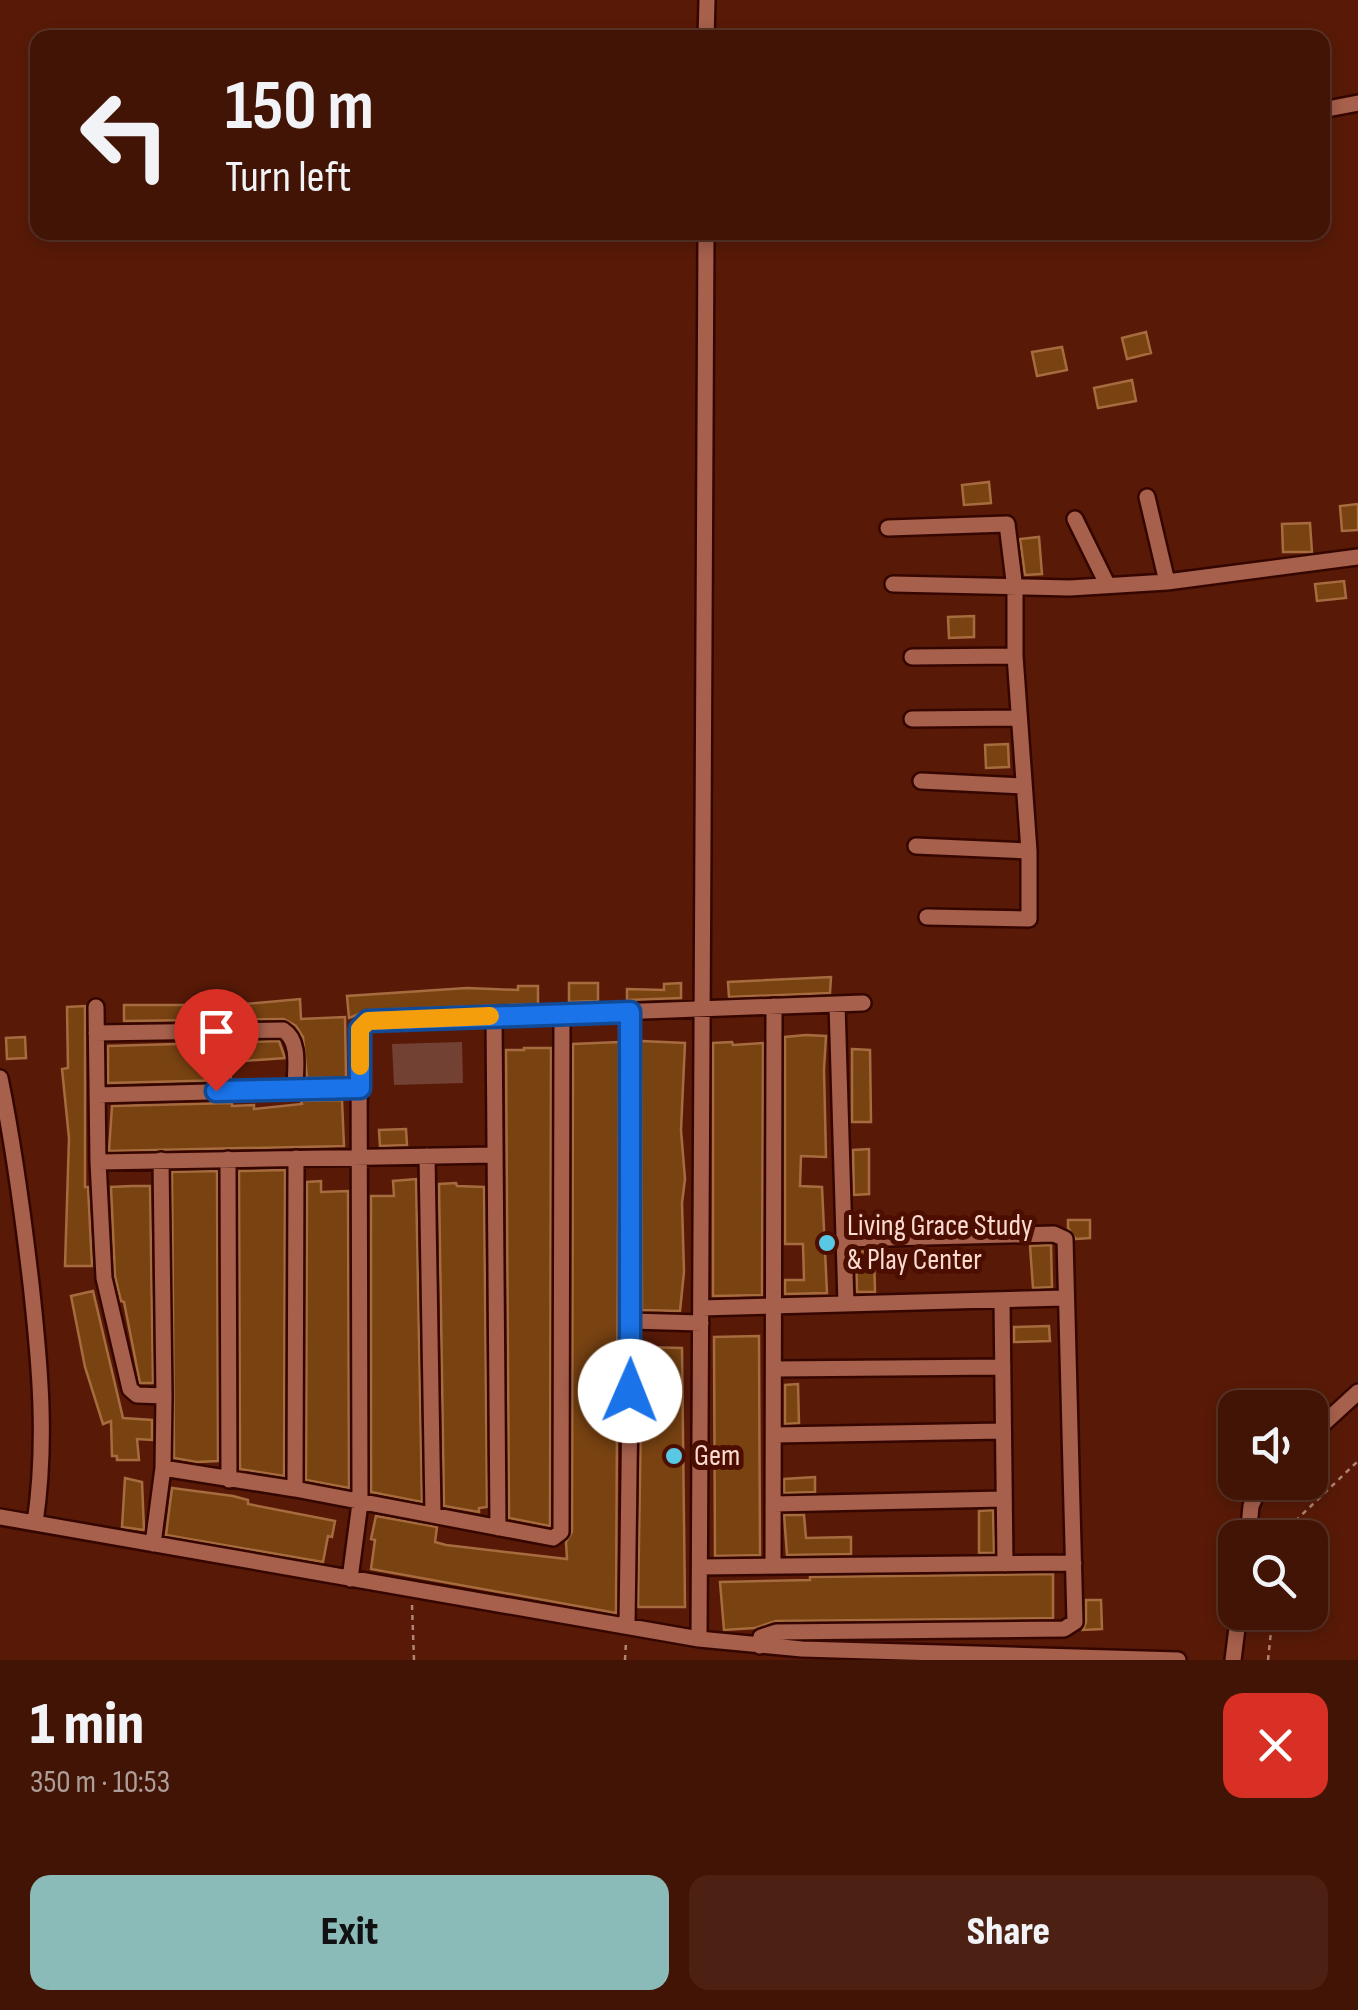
<!DOCTYPE html>
<html lang="en">
<head>
<meta charset="utf-8">
<style>
	body { margin:0; font-family:"Sofia Sans Condensed",sans-serif; background:#4c2113; color:#f1f3f6; height:100vh; display:flex; flex-direction:column; font-size:38px; white-space:nowrap }
	* { box-sizing:border-box; margin:0 }
	p { font-size:32px; color:#ae9e9a }
	.icon { flex:none; width:55px; height:55px; fill:none; stroke:currentColor; stroke-width:2; stroke-linecap:round; stroke-linejoin:round }
	.map { position:relative; height:1660px; overflow:hidden }
	.sheet { display:flex; flex-direction:column; background:#421405; flex:1 }
	.sheet>* { flex:none }
	.banner { position:absolute; left:30px; top:30px; width:1300px; height:210px; border-radius:20px; box-shadow:0 5px 15px #0003,0 0 0 2px #5a3327; background:#421405; color:#f1f3f6; overflow:hidden }
	.fabs { position:absolute; left:1218px; top:1390px; display:grid; gap:20px }
	.fabs a { display:grid; place-items:center; width:110px; height:110px; border-radius:20px; background:#421405; box-shadow:0 5px 15px #0003,0 0 0 2px #5a3327; font-size:50px }
	.pin { position:absolute; display:grid; place-items:center; width:85px; height:85px; color:#fff; margin:-102px -42px; border-radius:50% 50% 50% 0; rotate:-45deg; box-shadow:0 0 10px #0007 }
	.pin .icon { rotate:45deg }
	.me { position:absolute; width:110px; margin:-55px; rotate:1deg; stroke-linejoin:round; filter:drop-shadow(0 0 8px #0008) }
	.turn { display:flex; align-items:center; gap:35px; height:210px; padding:0 30px; font-size:45px }
	.turn .icon { width:130px; height:130px; stroke-width:2.5 }
	.turn b { display:block; font-size:70px; line-height:85px }
	.round { display:grid; place-items:center; flex:none; width:105px; height:105px; border-radius:20px; background:#4c2113 }
	.summary { display:flex; align-items:center; justify-content:space-between; height:170px; padding:0 30px }
	h1 { font-size:60px; font-weight:800; line-height:75px }
	.action { display:flex; gap:20px; margin-top:auto; padding:20px 30px }
	.action a { flex:1; height:115px; border-radius:20px; background:#8bbbb9; color:#111; font-size:40px; font-weight:800; line-height:115px; text-align:center }
	.action a+a { background:#4c2113; color:#f1f3f6 }
	.map>svg:first-child { display:block }
	.green { fill:#724133 }
	.building { fill:#784211; stroke:#a66c3f; stroke-width:2.5 }
	.lines { fill:none; stroke-linecap:round; stroke-linejoin:round }
	.minor-casing { stroke:#350600; stroke-width:20 }
	.path { stroke:#b18476; stroke-width:2.5; stroke-dasharray:5 5; stroke-linecap:butt }
	.minor { stroke:#a6604c; stroke-width:15 }
	.route-casing { stroke:#114b97; stroke-width:25 }
	.route { stroke:#1a73e8; stroke-width:18 }
	.slow { stroke:#f59e0b; stroke-width:18 }
	.poi-dot { fill:#59c8e4; stroke:#4c0e00; stroke-width:4 }
	.labels { text-anchor:middle; dominant-baseline:central; stroke-width:10; stroke-linejoin:round; paint-order:stroke }
	.poi-label { font-size:30px; fill:#fbdbd1; stroke:#4c0e00; text-anchor:start }
</style>
</head>
<body>
<div class="map">
<svg width="1358" height="1660" viewBox="0 0 1358 1660">
	<rect width="100%" height="100%" fill="#581a07"/>
	<path class="green" d="M462,1042L463,1083L394,1085L392,1044Z"/>
	<path class="building" d="M1146,332L1151,353L1127,359L1122,338Z
		M1062,347L1067,370L1037,376L1032,352Z
		M1132,380L1136,401L1098,408L1094,388Z
		M989,482L991,503L964,505L962,485Z
		M1358,504V530L1342,531L1340,506Z
		M1310,523L1312,552H1283L1282,524Z
		M1039,537L1042,574L1025,575L1020,539Z
		M1344,581L1346,598L1317,601L1315,584Z
		M974,616V637L949,638L948,617Z
		M1008,744L1009,767L986,768L985,745Z
		M831,977L830,993L729,997L728,982Z
		M569,983H598V1001L569,1002Z
		M681,983V998L627,1000V989L664,990V984Z
		M518,986H538V1004L369,1010L349,1018L347,996L467,988L518,990Z
		M300,999L301,1019L345,1017L346,1077L307,1078L303,1037L296,1026L284,1019L124,1021V1005H235Z
		M85,1006V1187H88L92,1266H65L69,1138L62,1069L68,1068L67,1007Z
		M806,1035L826,1036L824,1070L826,1157L801,1156L800,1186L822,1187L827,1293L785,1294V1280H804L803,1244H785V1037Z
		M25,1037L26,1058L7,1059L6,1038Z
		M279,1041L285,1058L230,1062L231,1080L108,1083V1046Z
		M641,1041L685,1043L681,1130L685,1179L682,1203L684,1272L680,1311L642,1310Z
		M619,1042L616,1613L371,1569L375,1540L371,1539L376,1516L437,1527L435,1542L446,1545L567,1559L566,1542L572,1532L573,1044Z
		M732,1042L733,1045L763,1043L762,1295L713,1296V1043Z
		M524,1048H551L550,1526L509,1518L506,1050H524Z
		M852,1049L870,1050L871,1122H852Z
		M342,1100L344,1146L109,1151L112,1106L232,1103V1106L254,1105V1109L302,1104L301,1101Z
		M406,1129L407,1145L380,1146L379,1130Z
		M869,1149V1194L854,1195L853,1150Z
		M285,1170L284,1476L240,1469L239,1171Z
		M217,1171L218,1461L197,1462L174,1458L172,1172Z
		M416,1179L422,1502L371,1492V1196H394L393,1181Z
		M321,1181V1192L348,1191L349,1488L306,1480L307,1182Z
		M456,1183L457,1186L484,1187L487,1507L479,1508V1512L444,1506L439,1184Z
		M132,1186H150L153,1383H140L124,1302L121,1301L115,1276L111,1187Z
		M1068,1220H1090V1238L1076,1239L1068,1228Z
		M1051,1245L1052,1287L1033,1288L1030,1246Z
		M874,1251L875,1292H857L856,1252Z
		M93,1291L123,1418L152,1420V1440L137,1439L139,1460H117V1456H112L111,1421L103,1424L85,1367L71,1296Z
		M1049,1326L1050,1341L1014,1342V1327Z
		M759,1336L760,1555L715,1556L714,1337Z
		M642,1347L682,1348L685,1607H638Z
		M798,1384L799,1423L785,1424V1385Z
		M815,1477V1492L784,1493V1479Z
		M125,1478L142,1482L144,1530L122,1527Z
		M172,1488L233,1496L248,1500V1504L335,1521L332,1537L328,1536L323,1562L166,1535Z
		M993,1510L994,1553H979V1511Z
		M784,1515H804L806,1538L851,1537V1554L787,1555Z
		M1053,1574V1618L776,1621L755,1628L724,1630L720,1582L810,1580V1577Z
		M1086,1600H1101L1102,1629L1083,1630L1086,1622Z"/>
	<g class="lines">
		<defs>
			<path id="minor" d="M706,38L707,0
				M1322,110L1358,103
				M1147,497L1167,582
				M1075,519L1107,584
				M888,528L1007,524L1015,589V656L1029,851V919L927,917
				M893,584L1070,588L1167,582L1358,557
				M912,657L1015,656
				M912,719L1019,718
				M921,781L1023,786
				M916,846L1029,851
				M837,1004L846,1304
				M96,1007L98,1162L104,1278L130,1389L137,1395L164,1396
				M494,1016L498,1528
				M96,1033L283,1030C301,1041 295,1069 295,1089
				M0,1078C14,1147 23,1215 31,1284C40,1365 47,1442 35,1523
				M97,1095L361,1088
				M427,1156L433,1514
				M228,1159L229,1480
				M98,1162L493,1155
				M1002,1300L1005,1564
				M701,1308L1065,1298
				M631,1321L701,1323
				M775,1369L1003,1367
				M775,1435L1003,1431
				M1310,1436L1358,1392
				M163,1468L295,1489L553,1538L561,1532L562,1014
				M295,1489L296,1158
				M774,1504L1004,1499
				M0,1517L699,1639L802,1649L1178,1660
				M1248,1538L1251,1506L1262,1482
				M153,1544L163,1468L164,1396L161,1160
				M773,1566L774,1006
				M700,1567L1074,1563
				M350,1579L360,1503L359,1029L369,1021L863,1003
				M627,1626L631,1321L630,1012
				M699,1639L706,232
				M760,1646L761,1637L776,1632L1064,1629L1075,1622L1065,1239L1054,1234L846,1239
				M1233,1660L1239,1612"/>
		</defs>
		<use href="#minor" class="minor-casing"/>
		<path class="path" d="M1286,1538L1289,1527L1358,1461
			M412,1605L414,1660
			M625,1660L626,1642
			M1268,1660L1273,1612"/>
		<use href="#minor" class="minor"/>
	</g>
	<g class="lines">
		<defs>
			<path id="route" d="M216,1091L360,1088V1029L368,1021L630,1012V1391"/>
		</defs>
		<use href="#route" class="route-casing"/>
		<use href="#route" class="route"/>
		<path class="slow" d="M360,1066V1029L368,1021L490,1016"/>
	</g>
	<g class="poi-dot">
		<circle cx="827" cy="1243" r="10"/>
		<circle cx="674" cy="1456" r="10"/>
	</g>
	<g class="labels">
		<g class="poi-label">
			<text x="847" y="1226">Living Grace Study<tspan x="847" dy="34">&amp; Play Center</tspan></text>
			<text x="694" y="1456">Gem</text>
		</g>
	</g>
</svg>
<div class="fabs">
<a><svg class="icon" aria-label="sound" viewBox="0 0 24 24"><path d="M4 9h4l5-4v14l-5-4H4zM17 9q2 3 0 6"/></svg></a>
<a><svg class="icon" aria-label="search" viewBox="0 0 24 24"><circle cx="10" cy="10" r="6"/><path d="M15 15l6 6"/></svg></a>
</div>
<div class="pin" style="left:216px;top:1091px;background:#d93025"><svg class="icon" aria-label="arrive" viewBox="0 0 24 24"><path d="M6 21V4h12l-3 4 3 4H6"/></svg></div>
<svg class="me" style="left:630px;top:1391px" viewBox="-20 -20 40 40"><circle r="19" fill="#fff"/><path d="M0-13L10 11 0 6-10 11z" fill="#1a73e8"/></svg>
<div class="banner">
<div class="turn"><svg class="icon" aria-label="left" viewBox="0 0 24 24"><path d="M17 20v-9H6M10 6l-5 5 5 5"/></svg><div><b>150 m</b>Turn left</div></div>
</div>
</div>
<section class="sheet">
<div class="summary"><div><h1>1 min</h1><p>350 m · 10:53</p></div><a class="round" style="background:#d93025;color:#fff"><svg class="icon" aria-label="close" viewBox="0 0 24 24"><path d="M6 6l12 12M18 6L6 18"/></svg></a></div>
<div class="action"><a>Exit</a><a>Share</a></div>
</section>
</body>
</html>
